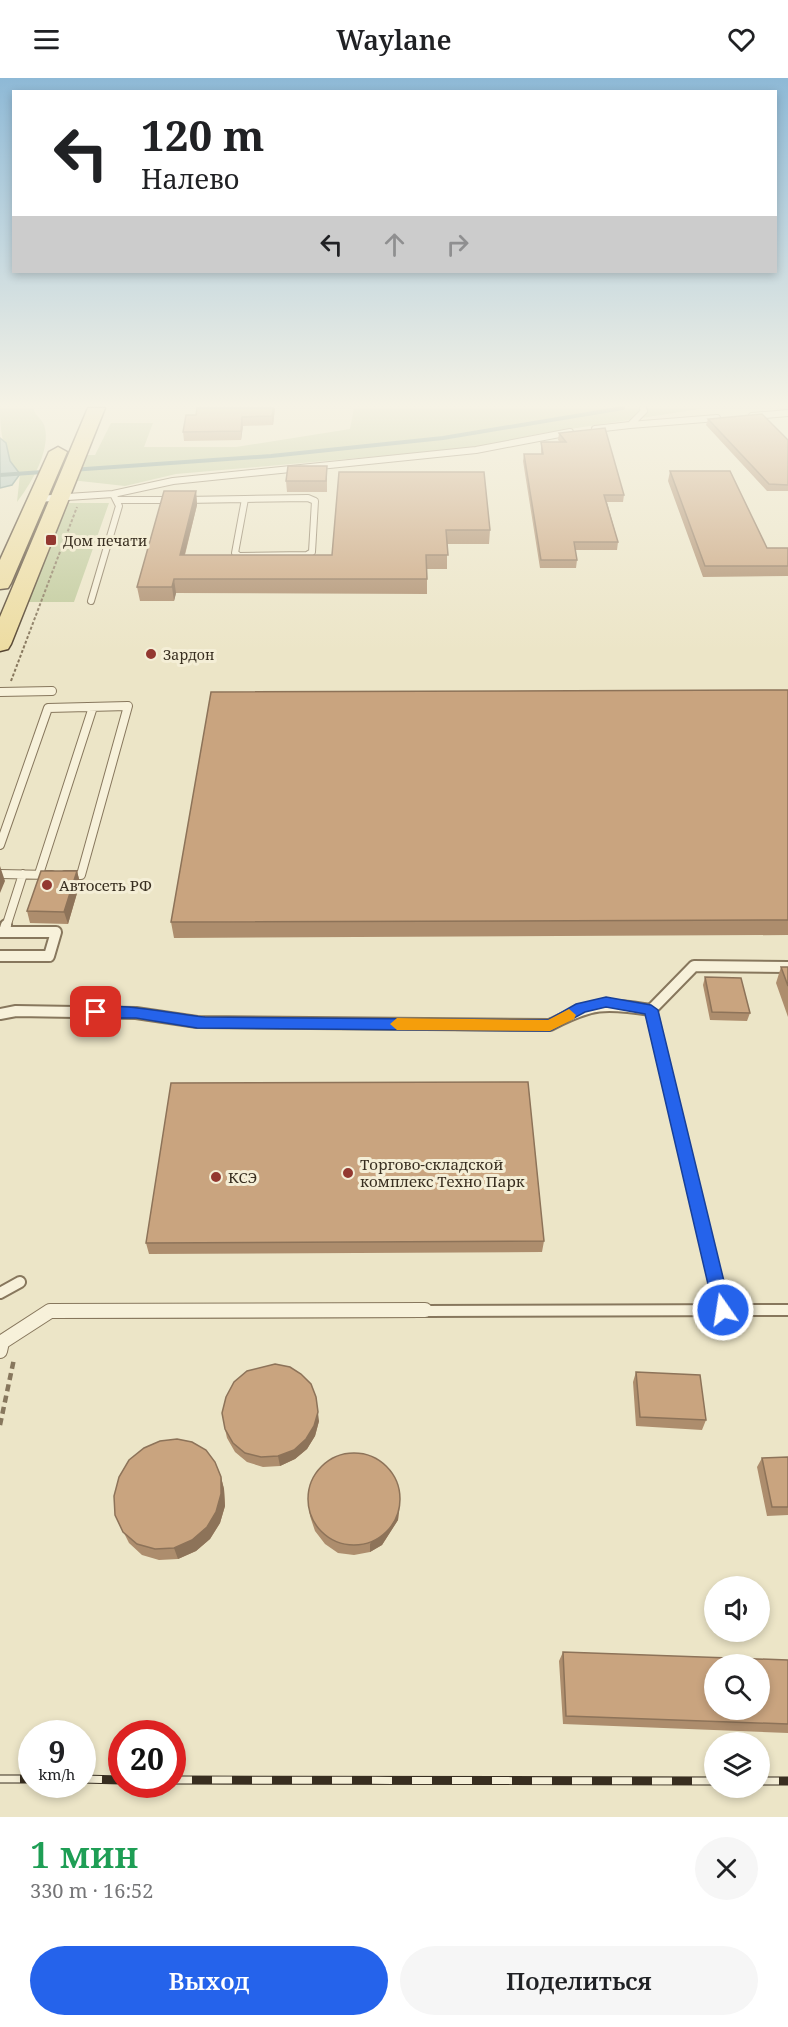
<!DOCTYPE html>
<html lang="ru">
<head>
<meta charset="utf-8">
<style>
	body { margin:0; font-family:"Noto Serif",serif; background:#f6f6f6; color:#202124; height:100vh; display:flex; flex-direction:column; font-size:22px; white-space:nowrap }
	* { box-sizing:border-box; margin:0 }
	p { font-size:20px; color:#757577 }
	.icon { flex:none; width:33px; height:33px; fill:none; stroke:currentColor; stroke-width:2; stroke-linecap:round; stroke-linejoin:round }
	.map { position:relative; height:1739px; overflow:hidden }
	.panel { display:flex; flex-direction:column; background:#fff; flex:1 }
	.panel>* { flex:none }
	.hud { position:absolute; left:12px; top:12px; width:765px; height:183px; border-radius:0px; box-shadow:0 3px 9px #0003; background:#fff; color:#202124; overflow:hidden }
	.tools { position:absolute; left:704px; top:1498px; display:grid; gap:12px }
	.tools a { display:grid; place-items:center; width:66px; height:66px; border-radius:50%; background:#fff; box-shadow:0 3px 9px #0003; font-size:30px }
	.speed { position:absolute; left:18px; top:1642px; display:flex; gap:12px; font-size:30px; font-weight:700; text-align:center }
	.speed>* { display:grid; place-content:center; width:78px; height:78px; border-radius:50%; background:#fff; box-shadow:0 3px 9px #0003; line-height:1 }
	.speed small { font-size:15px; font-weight:400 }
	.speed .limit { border:9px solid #d22; background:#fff; color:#111 }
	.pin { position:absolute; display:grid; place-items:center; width:51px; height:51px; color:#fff; margin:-26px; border-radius:12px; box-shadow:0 3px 9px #0006 }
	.me { position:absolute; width:66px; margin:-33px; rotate:347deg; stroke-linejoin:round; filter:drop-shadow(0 0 4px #0008) }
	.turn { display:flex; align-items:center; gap:21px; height:126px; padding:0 30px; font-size:27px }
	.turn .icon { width:78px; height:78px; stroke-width:2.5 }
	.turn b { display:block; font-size:42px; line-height:51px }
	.lanes { display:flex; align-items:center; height:57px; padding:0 30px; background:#0003; justify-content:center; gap:30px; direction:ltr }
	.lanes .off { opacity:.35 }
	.round { display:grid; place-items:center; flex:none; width:63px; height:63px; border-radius:32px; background:#f6f6f6 }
	.summary { display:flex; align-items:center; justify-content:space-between; height:102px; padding:0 30px }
	h1 { font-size:36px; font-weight:600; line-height:45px; color:#1e9e55 }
	.cta { display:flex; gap:12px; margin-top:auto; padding:12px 30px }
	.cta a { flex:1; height:69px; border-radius:36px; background:#2563eb; color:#fff; font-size:24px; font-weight:600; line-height:69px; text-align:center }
	.cta a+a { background:#f6f6f6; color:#202124 }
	header { display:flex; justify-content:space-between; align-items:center; height:78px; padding:0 30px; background:#fff; font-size:27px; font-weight:600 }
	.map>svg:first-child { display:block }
	.green { fill:#c0ca9b }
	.water { fill:#a8c0bb; stroke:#6f8f8a; stroke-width:1.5 }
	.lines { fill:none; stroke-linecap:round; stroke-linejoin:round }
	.stream { stroke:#6f8f8a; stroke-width:4 }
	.service-far3-casing { stroke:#87775d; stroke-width:8 }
	.service-far2-casing { stroke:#87775d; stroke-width:10 }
	.service-far1-casing { stroke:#87775d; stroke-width:14 }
	.service-casing { stroke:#87775d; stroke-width:16 }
	.primary-casing { stroke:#554531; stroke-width:3 }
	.path-far1 { stroke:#87775d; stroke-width:2; stroke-dasharray:3 2; stroke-linecap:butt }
	.path { stroke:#87775d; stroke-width:4.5; stroke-dasharray:7 4.5; stroke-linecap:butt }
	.service-far3 { stroke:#f7f1da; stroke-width:6 }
	.service-far2 { stroke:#f7f1da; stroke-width:8 }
	.service-far1 { stroke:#f7f1da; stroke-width:10 }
	.service { stroke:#f7f1da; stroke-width:14 }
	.primary { fill:#eddca1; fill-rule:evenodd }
	.rail-casing { stroke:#382e20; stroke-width:9 }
	.rail { stroke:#f4eed6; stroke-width:7; stroke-dasharray:20; stroke-linecap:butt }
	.wall { fill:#ad8d6d }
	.shaded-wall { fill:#8d7359 }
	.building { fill:#c9a47f; stroke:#8d7359; stroke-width:1.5; fill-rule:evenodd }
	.route { fill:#2563eb; stroke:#184099; stroke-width:1.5 }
	.slow { fill:#f59e0b }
	.poi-dot { fill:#933830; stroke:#f4eed6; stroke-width:2 }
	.labels { text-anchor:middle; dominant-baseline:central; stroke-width:6; stroke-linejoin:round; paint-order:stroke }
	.far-poi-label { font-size:14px; fill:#382e20; stroke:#f4eed6; text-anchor:start }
	.poi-label { font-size:15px; fill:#382e20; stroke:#f4eed6; text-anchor:start }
</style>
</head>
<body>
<header><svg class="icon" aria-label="menu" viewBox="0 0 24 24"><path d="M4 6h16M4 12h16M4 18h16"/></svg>Waylane<svg class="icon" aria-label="heart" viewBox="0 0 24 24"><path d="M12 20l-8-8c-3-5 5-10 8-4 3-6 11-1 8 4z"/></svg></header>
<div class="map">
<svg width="788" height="1739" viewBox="0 0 788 1739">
	<rect width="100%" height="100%" fill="#ece5c7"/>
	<path class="green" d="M0,330H33C35,338 44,342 45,350C50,374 31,406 17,424L20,396C3,378 0,354 0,330Z
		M354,330H706L538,356L472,370L176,396L125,408L71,402L83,377H95L111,345H153L144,369H236L350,351Z
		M64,425H109L74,524H24Z"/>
	<path class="water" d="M0,360L6,365L10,383L20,396L12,407L0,410Z"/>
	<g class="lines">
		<path class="stream" d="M0,397L271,378L443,360L623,330"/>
		<defs>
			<path id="service-far3" d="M752,338L788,335
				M630,347L717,340
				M595,351L630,347L644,333L643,330
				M308,420L315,423L312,474L307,477L239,478L235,475L245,421Z
				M37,421L113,416L173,403L476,372L570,354
				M117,422H171
				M185,422L245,421
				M91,523L119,428L114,418"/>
			<path id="service-far2" d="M0,614L52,613
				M0,767L48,630L128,628L81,797H65
				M0,796L52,797
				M39,796L93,629
				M6,849L23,796"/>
			<path id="service-far1" d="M0,854H56L49,878H0
				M4,854L6,847
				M0,936L16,933L136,935L197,944L550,947C592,925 605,925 651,932
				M0,1215L20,1204
				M723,1232L651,932L694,888L788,889
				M48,1234L788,1232"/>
			<path id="service" d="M0,1273L2,1264L50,1233L425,1232"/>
			<path id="primary" d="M88,330H105L11,566L8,571L0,573V539Z
				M58,369L67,374L11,505L8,510L0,511V482L49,374Z"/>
		</defs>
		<use href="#service-far3" class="service-far3-casing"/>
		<use href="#service-far2" class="service-far2-casing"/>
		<use href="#service-far1" class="service-far1-casing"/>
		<use href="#service" class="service-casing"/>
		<use href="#primary" class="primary-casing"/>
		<path class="path-far1" d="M11,603L77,429"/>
		<path class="path" d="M0,1347L14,1281"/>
		<use href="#service-far3" class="service-far3"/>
		<use href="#service-far2" class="service-far2"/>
		<use href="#service-far1" class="service-far1"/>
		<use href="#service" class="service"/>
		<use href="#primary" class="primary"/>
		<defs>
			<path id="rail" d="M0,1701H32
				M82,1701L122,1702
				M172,1702L714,1703
				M759,1703H788"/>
		</defs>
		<use href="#rail" class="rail-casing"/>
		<use href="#rail" class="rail"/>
	</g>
	<path class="wall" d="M275,330L273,347L243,348L241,362L184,363L183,354L196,337Z
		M708,341L788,362V413H767L706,347Z
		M559,355L624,417L623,424H607L618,464L617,472H575L577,482L576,490H540L523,383L524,376H541V364H560L558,362Z
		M327,388V414H287L286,403Z
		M670,393L767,470H788V498L703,499L668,403Z
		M339,394L490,452L489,466H447V491H427V516L176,515L174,523H140L137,509L196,413L197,427L185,477H332Z
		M788,612V857L174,860L171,844Z
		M77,793L80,805L68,846L30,845L27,833Z
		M781,889H788V939L776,905Z
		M705,899L750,935L747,943L710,942L703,907Z
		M544,1163L542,1174L149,1176L146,1165Z
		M636,1294L706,1342L702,1352L636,1348L633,1304Z
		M319,1343L315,1358L307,1371L295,1381L280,1388L263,1389L247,1384L235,1374L227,1360L225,1351Z
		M788,1379V1437L767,1438L757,1389L762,1380Z
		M221,1399L224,1411L225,1428L220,1445L210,1461L196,1473L178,1481L159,1482L142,1477L129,1465L115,1437Z
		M400,1427L398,1442L382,1467L370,1474L354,1477L338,1475L325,1466L315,1453L310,1438L309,1429Z
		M563,1574L788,1582V1655L563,1646L559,1583Z"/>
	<path class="shaded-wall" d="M273,330H275L273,347L272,338Z
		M242,339L243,348L241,362V353Z
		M196,413L197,427L181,491L180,477Z
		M174,501L176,515L174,523L172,509Z
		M0,788L5,803L0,815Z
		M77,793L80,805L68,846L64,834Z
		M316,1319L319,1343L315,1358L307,1371L295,1381L280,1388L278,1378Z
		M221,1399L224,1411L225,1428L220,1445L210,1461L196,1473L178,1481L174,1470Z
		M400,1418L398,1442L382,1467L370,1474V1466Z"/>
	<path class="building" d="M197,330H273L272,338L242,339L241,353L183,354L186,337H196Z
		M762,336L788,362V407L769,406L708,341Z
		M605,350L624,417H604L618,464H574L577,482H541L524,376H543L541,364H566L559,355Z
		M288,388H327L326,403H286Z
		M670,393H730L767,470H788V488H705Z
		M339,394H484L490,452H446L448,477H426L427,501H174L172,509H137L164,413H196L180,477H332Z
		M788,612V842L171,844L211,614Z
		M41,793H77L64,834L27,833Z
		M781,889H788V908Z
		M705,899L741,900L750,935L712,934Z
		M528,1004L544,1163L146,1165L171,1005Z
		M275,1286L290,1289L301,1296L311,1306L316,1319L318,1334L314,1348L306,1361L294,1372L278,1378L261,1379L245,1375L233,1365L225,1351L222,1335L226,1319L234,1304L247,1293Z
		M636,1294L700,1297L706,1342L640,1339Z
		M177,1361L192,1364L206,1372L215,1384L221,1399V1416L216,1434L207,1449L192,1462L174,1470L155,1471L137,1466L123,1454L115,1437L114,1418L119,1399L129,1382L144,1370L160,1363Z
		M308 1421a46 46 0 1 1 92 0a46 46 0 1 1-92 0Z
		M788,1379V1429H772L762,1380Z
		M563,1574L788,1582V1646L566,1638ZM714,1587H759V1632H714Z"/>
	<linearGradient id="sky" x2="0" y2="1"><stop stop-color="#8eb9d6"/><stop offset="0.57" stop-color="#f6f3e6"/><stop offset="1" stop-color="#f6f3e6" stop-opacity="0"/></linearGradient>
	<rect width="788" height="574" fill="url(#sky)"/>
	<path class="route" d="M606,919L651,927L658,932L731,1232L729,1238L723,1240L716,1238L714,1232L645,936L606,929L585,934L550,953L197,950L136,940H96L89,934C98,919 185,938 205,939C319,940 433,941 548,942L576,926Z"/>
	<path class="slow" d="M569,931L576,937L574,941L550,953L397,952L390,946L397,940L548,942Z"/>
	<g class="poi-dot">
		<rect x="45" y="456" width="12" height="12" rx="3"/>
		<circle cx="151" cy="576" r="6"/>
		<circle cx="47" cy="807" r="6"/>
		<circle cx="348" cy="1095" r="6"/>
		<circle cx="216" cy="1099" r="6"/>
	</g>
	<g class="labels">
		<g class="far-poi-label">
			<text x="63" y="462">Дом печати</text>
			<text x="163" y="576">Зардон</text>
		</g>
		<g class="poi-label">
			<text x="59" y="807">Автосеть РФ</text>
			<text x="360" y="1086">Торгово-складской<tspan x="360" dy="17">комплекс Техно Парк</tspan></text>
			<text x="228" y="1099">КСЭ</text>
		</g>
	</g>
</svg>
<div class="tools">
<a><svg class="icon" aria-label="sound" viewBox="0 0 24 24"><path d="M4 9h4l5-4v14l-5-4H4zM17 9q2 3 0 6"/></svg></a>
<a><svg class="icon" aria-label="search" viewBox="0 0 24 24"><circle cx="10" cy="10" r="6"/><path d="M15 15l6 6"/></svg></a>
<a><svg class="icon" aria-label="layers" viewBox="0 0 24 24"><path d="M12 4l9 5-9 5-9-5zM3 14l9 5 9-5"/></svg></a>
</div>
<div class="speed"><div>9<small>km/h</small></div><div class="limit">20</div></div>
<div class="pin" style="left:96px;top:934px;background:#d93025"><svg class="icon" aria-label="arrive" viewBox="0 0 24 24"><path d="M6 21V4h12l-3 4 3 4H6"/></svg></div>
<svg class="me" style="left:723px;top:1232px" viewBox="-20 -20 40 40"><circle r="17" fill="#2563eb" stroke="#fff" stroke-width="3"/><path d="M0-11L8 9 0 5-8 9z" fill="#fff"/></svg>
<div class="hud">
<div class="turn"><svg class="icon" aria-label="left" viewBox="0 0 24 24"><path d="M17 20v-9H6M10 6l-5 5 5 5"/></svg><div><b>120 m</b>Налево</div></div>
<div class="lanes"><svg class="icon" aria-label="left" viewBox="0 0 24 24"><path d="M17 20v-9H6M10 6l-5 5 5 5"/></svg><svg class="icon off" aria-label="ahead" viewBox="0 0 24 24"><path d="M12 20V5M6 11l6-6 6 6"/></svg><svg class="icon off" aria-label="right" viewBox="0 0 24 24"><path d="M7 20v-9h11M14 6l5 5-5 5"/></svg></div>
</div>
</div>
<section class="panel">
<div class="summary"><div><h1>1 мин</h1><p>330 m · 16:52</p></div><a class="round"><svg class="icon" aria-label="close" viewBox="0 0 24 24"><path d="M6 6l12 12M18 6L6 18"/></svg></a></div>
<div class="cta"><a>Выход</a><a>Поделиться</a></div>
</section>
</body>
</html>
